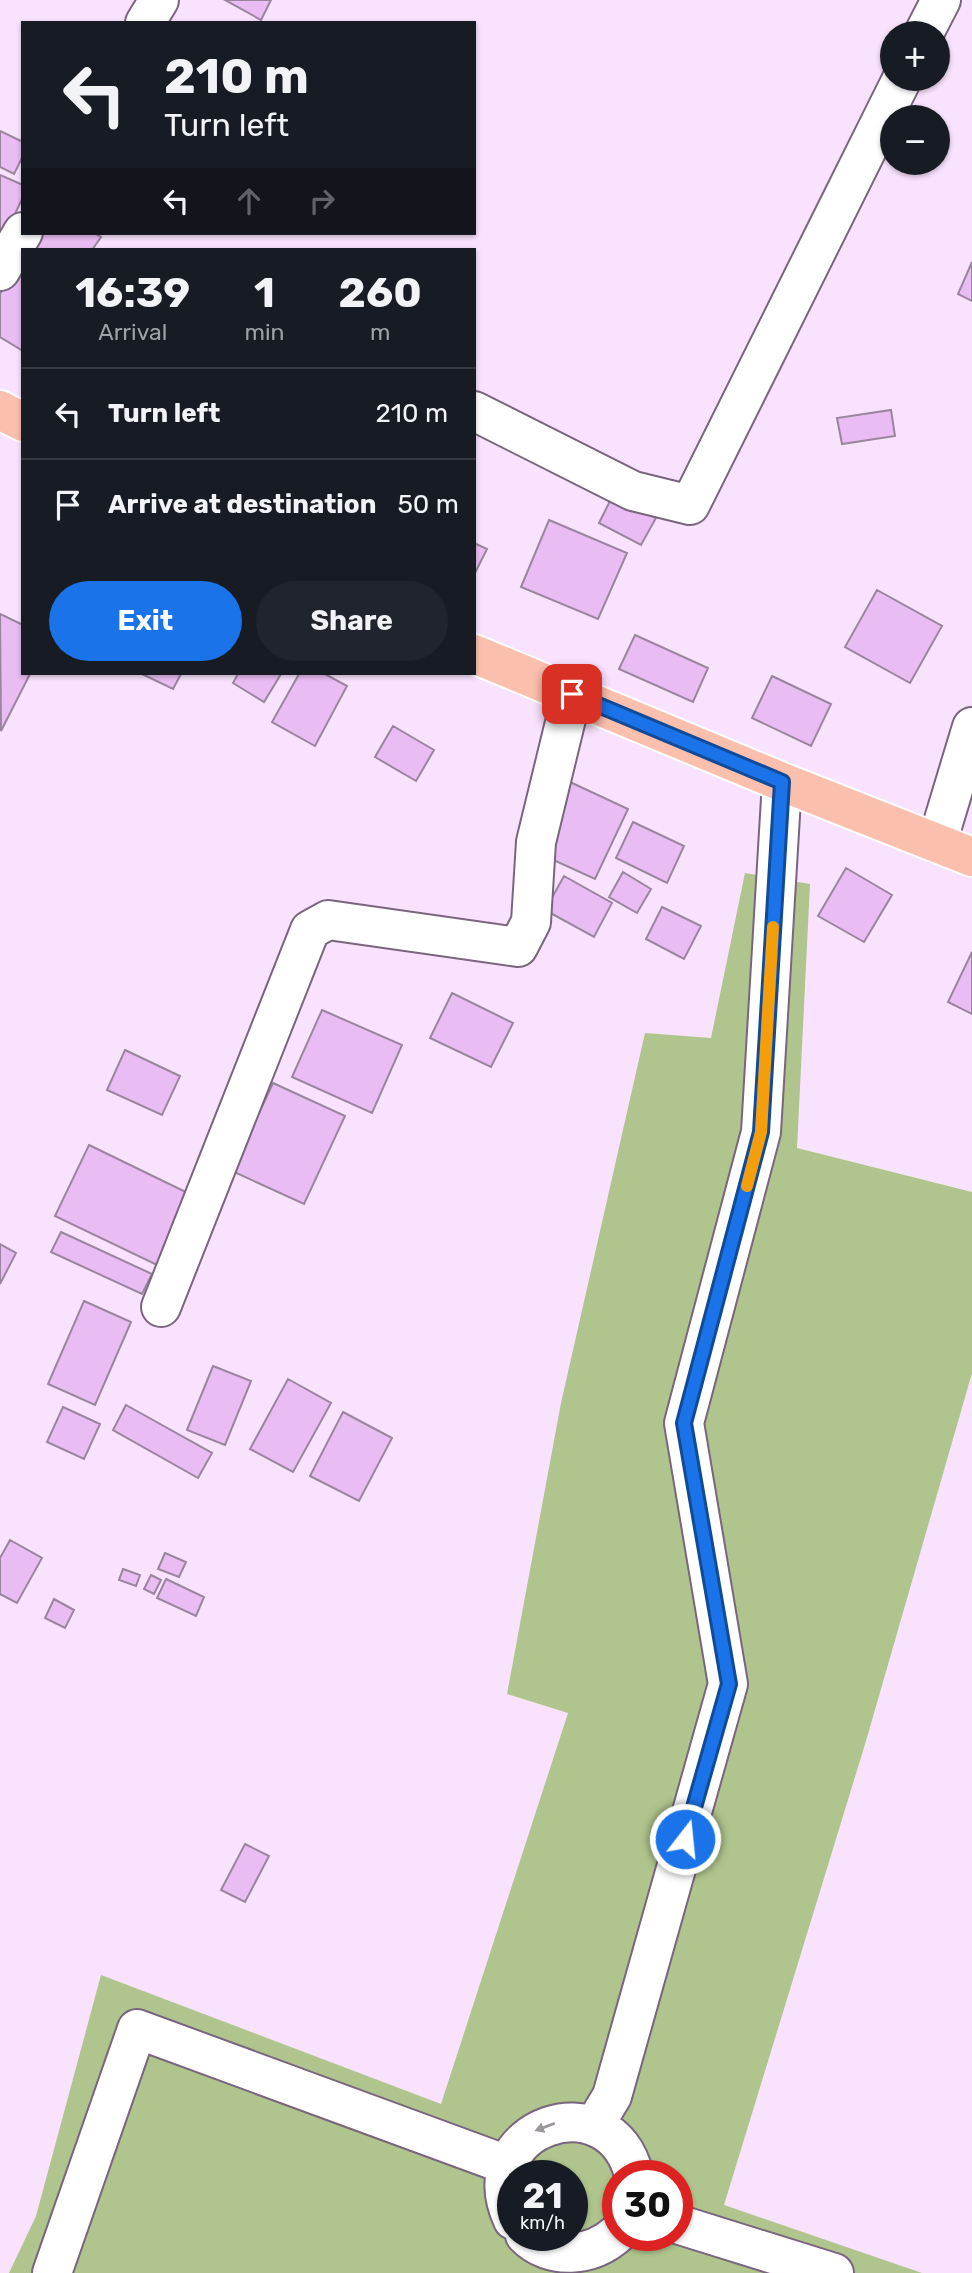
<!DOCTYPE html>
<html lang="en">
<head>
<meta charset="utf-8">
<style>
	body { margin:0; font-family:Rubik,sans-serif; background:#20242c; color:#f1f3f6; height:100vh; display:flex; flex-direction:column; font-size:26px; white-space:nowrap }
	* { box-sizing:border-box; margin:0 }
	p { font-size:23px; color:#9ea1a6 }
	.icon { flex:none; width:38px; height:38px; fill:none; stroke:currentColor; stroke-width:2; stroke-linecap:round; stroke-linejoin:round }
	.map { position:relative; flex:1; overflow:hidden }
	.drawer { position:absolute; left:21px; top:248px; width:455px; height:427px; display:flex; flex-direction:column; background:#171b24; border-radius:0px; box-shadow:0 2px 5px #0004 }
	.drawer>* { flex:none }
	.banner { position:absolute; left:21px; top:21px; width:455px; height:214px; border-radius:0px; box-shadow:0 2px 5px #0004; background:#171b24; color:#f1f3f6; overflow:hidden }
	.buttons { position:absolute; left:880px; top:21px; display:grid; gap:14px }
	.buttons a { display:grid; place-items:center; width:70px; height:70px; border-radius:50%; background:#171b24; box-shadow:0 2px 5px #0004; font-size:35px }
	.speed { position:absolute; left:497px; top:2160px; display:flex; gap:14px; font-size:35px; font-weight:700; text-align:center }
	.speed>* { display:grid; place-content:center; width:91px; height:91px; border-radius:50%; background:#171b24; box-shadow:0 2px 5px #0004; line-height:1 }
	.speed small { font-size:18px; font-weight:400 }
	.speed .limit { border:10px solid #d22; background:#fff; color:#111 }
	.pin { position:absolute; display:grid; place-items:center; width:60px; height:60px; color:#fff; margin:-30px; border-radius:14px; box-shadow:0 4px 10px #0006 }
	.me { position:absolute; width:77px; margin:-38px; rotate:16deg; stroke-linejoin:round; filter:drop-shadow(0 0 5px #0008) }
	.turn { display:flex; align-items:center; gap:24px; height:147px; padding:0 28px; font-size:32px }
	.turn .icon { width:91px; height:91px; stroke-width:2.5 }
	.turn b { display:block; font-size:49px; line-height:60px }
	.lanes { display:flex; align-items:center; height:66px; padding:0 28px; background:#0003; justify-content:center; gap:35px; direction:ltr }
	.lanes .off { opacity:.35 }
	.eta { display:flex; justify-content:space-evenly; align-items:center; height:119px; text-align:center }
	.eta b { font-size:42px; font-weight:700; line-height:49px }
	.button { display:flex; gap:14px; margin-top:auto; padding:14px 28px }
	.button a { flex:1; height:80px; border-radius:42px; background:#1a73e8; color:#fff; font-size:28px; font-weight:700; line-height:80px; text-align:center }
	.button a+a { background:#20242c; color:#f1f3f6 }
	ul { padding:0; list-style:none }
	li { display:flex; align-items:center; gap:21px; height:91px; padding:0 28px; border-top:2px solid #363941 }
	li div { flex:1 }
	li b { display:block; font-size:26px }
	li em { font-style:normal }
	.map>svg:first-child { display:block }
	.green { fill:#afc58d; fill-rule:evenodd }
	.building { fill:#e9bdf3; stroke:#9a859e; stroke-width:2 }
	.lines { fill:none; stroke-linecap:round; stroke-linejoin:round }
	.minor-casing { stroke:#79657d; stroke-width:42 }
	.major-casing { stroke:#fff; stroke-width:42 }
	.minor { stroke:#fff; stroke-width:38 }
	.major { stroke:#fbbfae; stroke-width:38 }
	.oneway { fill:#9b969c }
	.route-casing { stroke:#114b97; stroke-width:18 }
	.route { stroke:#1a73e8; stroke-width:12 }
	.slow { stroke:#f59e0b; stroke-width:12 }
</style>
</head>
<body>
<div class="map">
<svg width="972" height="2273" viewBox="0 0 972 2273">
	<rect width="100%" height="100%" fill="#f8e2fd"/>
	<path class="green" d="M745,873L810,884L797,1148L972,1192V1373L866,1741L724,2205L922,2273H9L36,2216L101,1975L441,2104L568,1713L507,1694L561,1403L645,1033L711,1038ZM513,2175H572V2235H513ZM618,2175H677V2235H618Z"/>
	<path class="building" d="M225,0H271L261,20Z
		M0,131L23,142V156L14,174L0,167Z
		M0,175L23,185V197L4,237L0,236Z
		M39,233H94L101,237L92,250H28Z
		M23,258V351L0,337V294Z
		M972,262V301L958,294Z
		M891,410L895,436L842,444L837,418Z
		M613,495L656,518L641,545L599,523Z
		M549,520L627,553L598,619L521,587Z
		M474,543L487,549L474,575Z
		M877,590L942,626L910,683L845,647Z
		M0,614L23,625V674H30L1,731Z
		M635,635L708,668L693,702L619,669Z
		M142,674H181L173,689Z
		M238,674H281L264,702L233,683Z
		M299,674H325L347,686L315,746L272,722Z
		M772,676L831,704L811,746L752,718Z
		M393,726L434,750L416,781L375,757Z
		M570,782L628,809L595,879L538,853Z
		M633,822L684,846L667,883L616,858Z
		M846,868L892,895L864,942L818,916Z
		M623,872L651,889L637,913L609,897Z
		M564,876L612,903L594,937L545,910Z
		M662,907L701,926L684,959L646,939Z
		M972,952V1014L948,1002Z
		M452,993L513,1023L491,1067L430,1038Z
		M322,1010L402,1045L372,1113L292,1077Z
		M125,1050L180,1076L162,1115L107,1090Z
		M273,1083L345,1116L304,1204L232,1171Z
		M89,1145L192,1195L157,1265L55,1216Z
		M61,1232L152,1274L142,1294L51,1252Z
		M0,1244L16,1253L0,1284Z
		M84,1301L131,1322L95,1405L48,1384Z
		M213,1366L251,1381L225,1445L187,1430Z
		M288,1379L331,1403L293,1472L250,1449Z
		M126,1405L212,1453L198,1478L113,1430Z
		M63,1407L100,1424L84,1459L47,1442Z
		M343,1412L392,1438L359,1501L310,1476Z
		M10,1540L42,1558L17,1603L0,1594V1558Z
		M165,1553L186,1562L179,1577L158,1569Z
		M123,1569L140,1575L136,1586L119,1580Z
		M151,1575L161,1580L154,1594L144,1589Z
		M166,1579L204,1597L196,1616L157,1598Z
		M54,1599L74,1610L65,1628L45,1618Z
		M245,1844L269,1856L245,1902L221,1890Z"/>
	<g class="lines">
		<defs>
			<path id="minor" d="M145,23L159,0
				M924,33L941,0
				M0,271L23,232
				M474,411L633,491L690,505L902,79
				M937,843L972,727
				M161,1307L310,930L328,920L518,947L531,922L536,842L572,694
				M594,2126L612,2096L728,1684L684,1423L761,1132L782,782
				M513,2220C469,2127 610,2079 634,2175
				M677,2224L834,2273
				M525,2235C550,2261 592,2257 618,2233
				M52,2273L137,2029L507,2165"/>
			<path id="major" d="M0,410L23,422
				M474,654L782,782L972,857"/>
		</defs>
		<use href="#minor" class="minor-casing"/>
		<use href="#major" class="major-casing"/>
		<use href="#minor" class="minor"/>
		<use href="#major" class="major"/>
	</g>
	<defs><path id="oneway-solid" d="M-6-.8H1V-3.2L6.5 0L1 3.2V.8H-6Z" transform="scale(1.75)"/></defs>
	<use class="oneway" href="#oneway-solid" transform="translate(545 2127) rotate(159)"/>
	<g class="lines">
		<defs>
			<path id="route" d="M572,694L782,782L761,1132L684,1423L729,1684L685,1839"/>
		</defs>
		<use href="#route" class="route-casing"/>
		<use href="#route" class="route"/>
		<path class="slow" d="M747,1186L761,1132L773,927"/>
	</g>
</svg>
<div class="buttons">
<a>+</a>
<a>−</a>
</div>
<div class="speed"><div>21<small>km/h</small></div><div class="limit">30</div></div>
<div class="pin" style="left:572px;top:694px;background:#d93025"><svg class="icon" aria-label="arrive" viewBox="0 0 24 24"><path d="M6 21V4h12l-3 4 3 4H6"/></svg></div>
<svg class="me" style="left:685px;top:1839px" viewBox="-20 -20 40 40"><circle r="17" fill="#1a73e8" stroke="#fff" stroke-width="3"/><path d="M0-11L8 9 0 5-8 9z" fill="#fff"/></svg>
<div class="banner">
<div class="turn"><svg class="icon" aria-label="left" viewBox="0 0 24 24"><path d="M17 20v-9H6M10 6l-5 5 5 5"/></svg><div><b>210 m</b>Turn left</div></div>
<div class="lanes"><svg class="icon" aria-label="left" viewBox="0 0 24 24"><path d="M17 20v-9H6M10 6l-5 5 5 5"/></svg><svg class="icon off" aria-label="ahead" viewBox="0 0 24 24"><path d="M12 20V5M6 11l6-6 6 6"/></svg><svg class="icon off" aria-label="right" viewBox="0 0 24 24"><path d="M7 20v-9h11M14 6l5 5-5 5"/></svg></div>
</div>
<section class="drawer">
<div class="eta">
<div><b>16:39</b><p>Arrival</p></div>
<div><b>1</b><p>min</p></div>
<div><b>260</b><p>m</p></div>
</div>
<ul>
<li><svg class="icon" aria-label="left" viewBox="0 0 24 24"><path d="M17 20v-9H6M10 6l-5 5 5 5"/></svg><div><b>Turn left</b></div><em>210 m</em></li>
<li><svg class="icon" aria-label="arrive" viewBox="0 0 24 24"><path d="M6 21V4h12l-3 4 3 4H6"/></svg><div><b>Arrive at destination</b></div><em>50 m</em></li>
</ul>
<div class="button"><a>Exit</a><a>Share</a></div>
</section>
</div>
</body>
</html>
